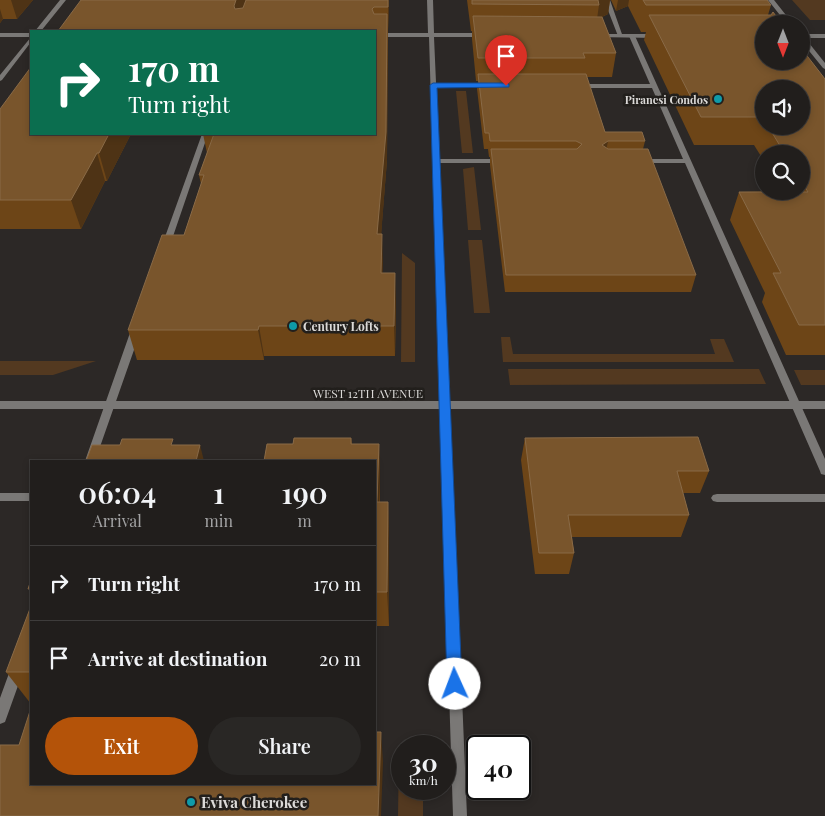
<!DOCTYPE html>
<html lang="en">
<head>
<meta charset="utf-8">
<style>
	body { margin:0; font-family:"Playfair Display",serif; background:#292725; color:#f1f3f6; height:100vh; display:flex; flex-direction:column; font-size:19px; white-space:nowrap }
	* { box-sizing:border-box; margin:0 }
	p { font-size:16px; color:#a2a2a3 }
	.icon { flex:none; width:28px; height:28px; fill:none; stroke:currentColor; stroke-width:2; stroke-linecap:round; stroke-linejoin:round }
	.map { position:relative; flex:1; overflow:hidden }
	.sheet { position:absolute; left:30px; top:460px; width:346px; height:325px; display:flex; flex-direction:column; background:#211e1c; border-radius:0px; box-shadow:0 2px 8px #0003,0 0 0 1px #3e3c3b }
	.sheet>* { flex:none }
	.banner { position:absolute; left:30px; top:30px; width:346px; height:105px; border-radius:0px; box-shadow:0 2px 8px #0003,0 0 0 1px #3e3c3b; background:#0b6e4f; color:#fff; overflow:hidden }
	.needle { width:32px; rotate:180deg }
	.controls { position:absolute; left:755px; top:15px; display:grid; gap:10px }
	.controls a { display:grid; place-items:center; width:55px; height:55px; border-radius:50%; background:#211e1c; box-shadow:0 2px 8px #0003,0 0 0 1px #3e3c3b; font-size:25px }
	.speed { position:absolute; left:391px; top:735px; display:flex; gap:10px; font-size:25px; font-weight:700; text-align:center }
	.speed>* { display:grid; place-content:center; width:65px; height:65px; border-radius:50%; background:#211e1c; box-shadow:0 2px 8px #0003,0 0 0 1px #3e3c3b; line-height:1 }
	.speed small { font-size:12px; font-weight:400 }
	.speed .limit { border:2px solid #111; border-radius:8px; background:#fff; color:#111 }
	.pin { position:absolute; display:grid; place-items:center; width:42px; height:42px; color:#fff; margin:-51px -21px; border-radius:50% 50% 50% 0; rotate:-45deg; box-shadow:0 0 5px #0007 }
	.pin .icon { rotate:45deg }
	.me { position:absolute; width:55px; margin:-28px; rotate:358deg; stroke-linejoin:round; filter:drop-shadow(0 0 4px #0008) }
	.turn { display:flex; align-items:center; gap:18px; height:105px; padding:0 15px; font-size:22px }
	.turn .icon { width:65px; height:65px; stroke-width:2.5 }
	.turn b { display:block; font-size:35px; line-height:42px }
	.eta { display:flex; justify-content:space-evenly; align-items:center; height:85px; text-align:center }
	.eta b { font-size:30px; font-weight:600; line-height:35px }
	.action { display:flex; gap:10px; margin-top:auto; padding:10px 15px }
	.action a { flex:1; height:58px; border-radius:30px; background:#b45309; color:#fff; font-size:20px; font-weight:600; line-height:58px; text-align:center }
	.action a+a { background:#292725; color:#f1f3f6 }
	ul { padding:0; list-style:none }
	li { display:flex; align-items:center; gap:15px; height:75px; padding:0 15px; border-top:1px solid #3e3c3b }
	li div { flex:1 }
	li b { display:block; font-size:19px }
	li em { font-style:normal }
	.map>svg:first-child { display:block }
	.green { fill:#533920 }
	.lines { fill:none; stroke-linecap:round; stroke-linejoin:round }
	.service { fill:#7a7876; fill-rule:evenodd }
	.tertiary { fill:#7a7876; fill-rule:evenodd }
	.wall { fill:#6d4517; fill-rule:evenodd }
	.shaded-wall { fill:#4e3315 }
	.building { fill:#79552c; stroke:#896a47 }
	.route { fill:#1a73e8; stroke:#114b97 }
	.culture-dot { fill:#0f9aa8; stroke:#221f1c; stroke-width:2 }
	.labels { text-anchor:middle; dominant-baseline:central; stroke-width:5; stroke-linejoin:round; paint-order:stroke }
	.far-poi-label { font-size:11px; font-weight:bold; fill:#dcdad8; stroke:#221f1c; text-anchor:end }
	.poi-label { font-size:12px; font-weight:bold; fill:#dcdad8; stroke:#221f1c; text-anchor:start }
	.street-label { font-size:12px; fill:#dcdad8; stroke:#221f1c }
	.near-poi-label { font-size:15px; font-weight:bold; fill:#dcdad8; stroke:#221f1c; text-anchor:start }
</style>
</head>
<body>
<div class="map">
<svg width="825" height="816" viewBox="0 0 825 816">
	<rect width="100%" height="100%" fill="#2c2826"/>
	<path class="green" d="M792,0H825V20H810Z
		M456,91H466L473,153H462Z
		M474,167L481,230H468L463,169Z
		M468,240H482L490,313H474Z
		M402,253L415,263V362H401Z
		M501,337H510L513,354H715L710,339H724L734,362H503Z
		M0,361H96L53,375H0Z
		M508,369H759L766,384L510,385Z
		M794,370H825V385H801Z
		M399,752H402V789H423V816H398Z"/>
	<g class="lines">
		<path class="service" d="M604,0H610L623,37L618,36Z
			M632,34L635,36L825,459V475L821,474L820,471L685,163H641L637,161L641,159H683L652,88H577L574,86L577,84H650L629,36Z
			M490,83L493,85L492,86L433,87L430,85L433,83Z
			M202,134H208L169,248L165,250H162L161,248Z
			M433,159H502L506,161L502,163H433Z
			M136,327L141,330L95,461H85L131,330Z
			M0,493H31V501H0Z
			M717,494H825V502H717L713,501L711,498L713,495Z
			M17,663L22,665L24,669L5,722L0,724V698L12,665Z"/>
		<path class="tertiary" d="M60,0H66L41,31H35Z
			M427,0H433L434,33H485L488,35L485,37H434L450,401H825V409H450L467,816H453L440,409H0V401H440L429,37H375V33H428Z
			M768,0H774L793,24H787Z
			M0,33H31V37H0Z
			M597,34H658L661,36L658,38L595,37L594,36Z
			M801,34H825V38H805L825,63V69L823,68L801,41Z
			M31,37V42L2,80L0,81V75Z"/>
	</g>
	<path class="wall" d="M0,0H33L17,19H3L0,23Z
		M389,0L388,31L387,160L381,234L382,273L396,302L395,356H264V360H137L128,330L184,235L201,184L199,175L207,153L203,134H375V31H58Z
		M467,0H610L608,14L602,17L616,53L612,77H587L605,132L645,141L643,149L696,275L691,292H505L490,165V157H489L488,149H484L477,89L478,81H476L472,39V31H471Z
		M611,0H767L771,5L768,15L825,79V355H786L762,302L765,293L730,220L739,192L801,191V154H764V161L754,145H694L644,40L646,32H641L628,6L616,11ZM764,89L801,126H764Z
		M0,109L131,134L107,181H105L81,229H0Z
		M294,438H351L352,444H379L380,480V502H388L389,538V626H377L375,676V461H264L267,444H293Z
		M525,438L709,471L700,493H683L689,515L681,537H572L574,553L569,574H535L521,460Z
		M31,606V704L6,672Z"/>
	<path class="shaded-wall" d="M11,0H33L17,19Z
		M236,0H248L237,30L234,6Z
		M388,0H389L388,31Z
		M595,0H610L608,14L597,19L599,5Z
		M618,0H629L628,6L616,11Z
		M0,9L3,19L0,23Z
		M387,14V160L379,263L377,234Z
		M109,134H131L107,181L99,153Z
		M608,141L605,157L602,145Z
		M97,153L105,181L81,229L71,200Z
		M382,234L383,263L382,302L381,273Z
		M395,273L396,302L395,356L394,326Z
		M259,326L264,356V360L258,330Z
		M379,444L380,480L378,538L377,502Z
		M200,445L204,461H196Z
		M388,502L389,538V626L387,592Z
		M375,599L377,626L375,676Z
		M381,732L383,762L381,816H378Z"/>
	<path class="building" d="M81,0H236L234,6L235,9L243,8L246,0H388V7H374L372,9L374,14H387L386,132L377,234H382L381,273H395L394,326H259L258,330H128L162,235H184L204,175H199L214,134H375V31H58Z
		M472,0H598L599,5L472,4Z
		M643,0H767L771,5H646Z
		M773,12L782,24H764V61H801V48L825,79V325H799L773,273H781L739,192H808L801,181V154H785L768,126H801V89H764V118L763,117H701L649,15H771Z
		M473,16L602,17L616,53H583L585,58H478Z
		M31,67V134H109L99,153H97L71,200H0V109Z
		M478,74H586L605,132H642L645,141H608L602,145L608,149H648L696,275H506L491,149H577L582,144L576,141H490L489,133H485Z
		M698,437L709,471H677L689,515H568L574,553H539L525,438Z
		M294,438H351V444H379L377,502H388L387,592H375V461H264L267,444H293Z
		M122,439H173L171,445H200L196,461H86L92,445H120Z
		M31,580V589H28Z
		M31,606V672H6Z
		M31,708V784H375V732H381L378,816H0V745H19Z"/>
	<path class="route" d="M506,83L509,84V87L437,88L462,684L460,689L455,691L450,689L447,684L430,85L433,83Z"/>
	<g class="culture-dot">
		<circle cx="718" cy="99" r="5"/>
		<circle cx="293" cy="326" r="5"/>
		<circle cx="191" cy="802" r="5"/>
	</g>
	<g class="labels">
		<g class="far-poi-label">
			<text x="708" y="99">Piranesi Condos</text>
		</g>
		<g class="poi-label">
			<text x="303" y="326">Century Lofts</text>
		</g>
		<g class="street-label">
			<text x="368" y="393">WEST 12TH AVENUE</text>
		</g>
		<g class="near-poi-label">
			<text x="201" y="802">Eviva Cherokee</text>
		</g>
	</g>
</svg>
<div class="controls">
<a><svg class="needle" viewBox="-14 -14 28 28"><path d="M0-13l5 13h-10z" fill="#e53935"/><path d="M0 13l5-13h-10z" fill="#a2a2a3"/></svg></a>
<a><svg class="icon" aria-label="sound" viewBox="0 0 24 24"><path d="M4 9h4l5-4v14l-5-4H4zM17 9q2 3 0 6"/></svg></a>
<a><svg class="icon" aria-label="search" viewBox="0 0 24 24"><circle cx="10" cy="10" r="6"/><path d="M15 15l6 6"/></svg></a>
</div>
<div class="speed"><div>30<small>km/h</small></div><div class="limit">40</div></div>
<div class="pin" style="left:506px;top:86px;background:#d93025"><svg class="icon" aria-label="arrive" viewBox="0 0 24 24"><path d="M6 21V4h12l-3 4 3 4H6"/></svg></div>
<svg class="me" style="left:455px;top:684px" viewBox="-20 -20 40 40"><circle r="19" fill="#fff"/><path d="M0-13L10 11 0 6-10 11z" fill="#1a73e8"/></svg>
<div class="banner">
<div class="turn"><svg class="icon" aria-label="right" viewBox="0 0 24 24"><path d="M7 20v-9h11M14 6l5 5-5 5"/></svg><div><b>170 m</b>Turn right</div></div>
</div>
<section class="sheet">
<div class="eta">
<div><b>06:04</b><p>Arrival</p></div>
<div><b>1</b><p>min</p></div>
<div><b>190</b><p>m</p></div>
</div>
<ul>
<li><svg class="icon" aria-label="right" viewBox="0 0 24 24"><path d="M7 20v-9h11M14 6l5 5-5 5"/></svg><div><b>Turn right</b></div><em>170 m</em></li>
<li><svg class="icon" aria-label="arrive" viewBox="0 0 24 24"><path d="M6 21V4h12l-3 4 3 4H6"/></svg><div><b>Arrive at destination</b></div><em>20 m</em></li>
</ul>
<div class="action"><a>Exit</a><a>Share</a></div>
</section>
</div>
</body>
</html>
